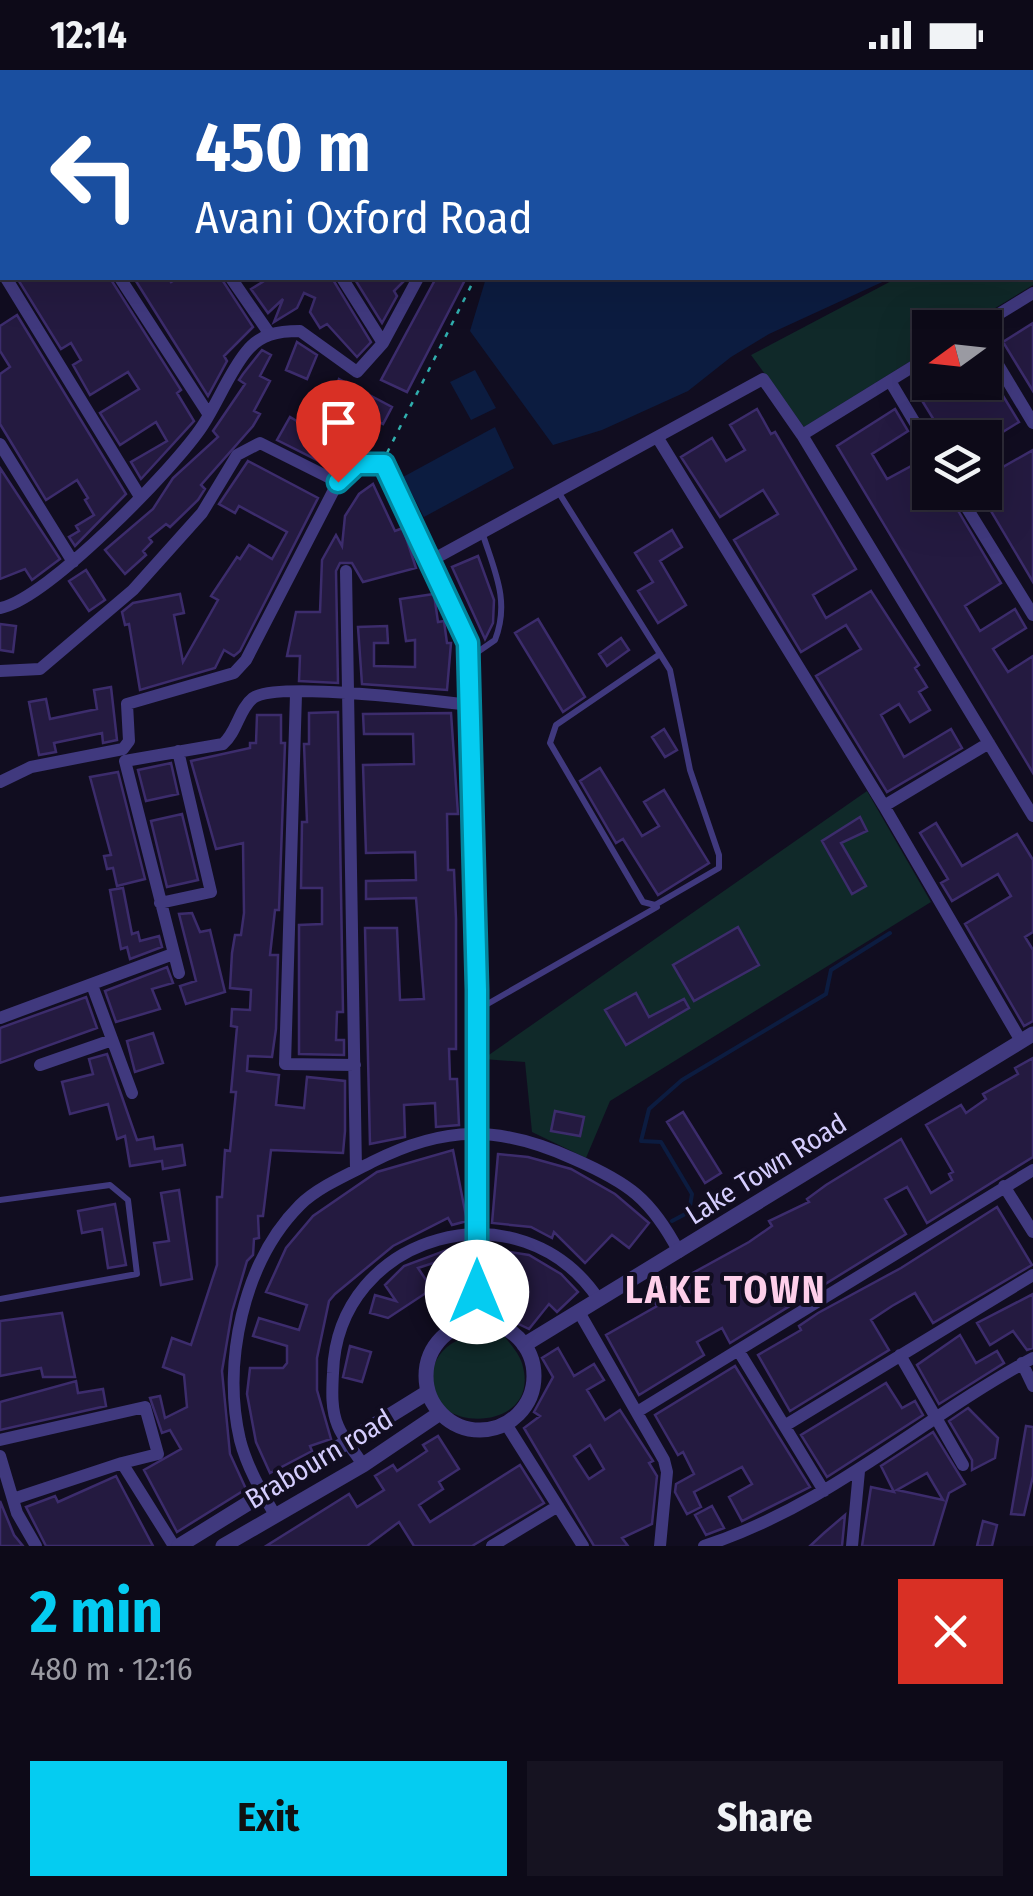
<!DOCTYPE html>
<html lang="en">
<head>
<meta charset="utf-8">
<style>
	body { margin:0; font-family:"Fira Sans Condensed",sans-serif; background:#161321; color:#f1f3f6; height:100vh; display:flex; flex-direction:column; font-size:38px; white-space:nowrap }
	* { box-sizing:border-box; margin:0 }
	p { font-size:32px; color:#9a9aa2 }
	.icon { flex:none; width:55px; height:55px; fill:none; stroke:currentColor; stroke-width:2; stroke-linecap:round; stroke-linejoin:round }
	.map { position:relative; height:1476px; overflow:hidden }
	.side { display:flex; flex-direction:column; background:#0d0a18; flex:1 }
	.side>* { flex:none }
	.guide { position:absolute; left:0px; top:0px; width:1035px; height:210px; box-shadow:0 10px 40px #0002,0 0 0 2px #2d2b37; background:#1a4fa0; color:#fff; overflow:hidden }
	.needle { width:65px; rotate:255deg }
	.controls { position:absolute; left:912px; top:240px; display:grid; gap:20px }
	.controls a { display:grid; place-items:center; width:90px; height:90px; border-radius:0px; background:#0d0a18; box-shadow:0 10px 40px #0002,0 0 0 2px #2d2b37; font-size:50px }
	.pin { position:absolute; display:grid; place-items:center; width:85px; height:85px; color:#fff; margin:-102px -42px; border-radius:50% 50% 50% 0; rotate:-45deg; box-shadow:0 0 10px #0007 }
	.pin .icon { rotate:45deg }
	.me { position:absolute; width:110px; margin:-55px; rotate:0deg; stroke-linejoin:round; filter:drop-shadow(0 0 8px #0008) }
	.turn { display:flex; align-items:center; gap:35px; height:210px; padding:0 30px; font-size:45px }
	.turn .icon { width:130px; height:130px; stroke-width:2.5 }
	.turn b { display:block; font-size:70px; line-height:85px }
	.round { display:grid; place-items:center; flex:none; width:105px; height:105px; border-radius:0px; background:#161321 }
	.head { display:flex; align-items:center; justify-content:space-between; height:170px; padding:0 30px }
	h1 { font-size:60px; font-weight:700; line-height:75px; color:#05ccf1 }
	.action { display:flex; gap:20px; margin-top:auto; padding:20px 30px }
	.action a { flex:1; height:115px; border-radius:0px; background:#05ccf1; color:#111; font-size:40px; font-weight:700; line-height:115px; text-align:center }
	.action a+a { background:#161321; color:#f1f3f6 }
	.status { display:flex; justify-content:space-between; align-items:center; height:70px; padding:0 50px; background:#0d0a18; direction:ltr }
	.status svg { height:28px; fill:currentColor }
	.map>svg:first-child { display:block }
	.green { fill:#102929 }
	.water { fill:#0c1c40 }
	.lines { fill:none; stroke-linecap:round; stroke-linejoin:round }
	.stream { stroke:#0c1c40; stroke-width:4 }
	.building { fill:#241a40; stroke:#3c2c6c; stroke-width:2.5; fill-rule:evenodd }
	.path { stroke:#30afae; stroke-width:2.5; stroke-dasharray:5 8; stroke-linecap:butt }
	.service { stroke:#40397e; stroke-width:6 }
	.minor { stroke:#40397e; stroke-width:12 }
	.tertiary { stroke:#40397e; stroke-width:15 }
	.route-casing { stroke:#03859d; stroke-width:25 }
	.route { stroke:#05ccf1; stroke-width:18 }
	.labels { text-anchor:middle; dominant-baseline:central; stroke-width:8; stroke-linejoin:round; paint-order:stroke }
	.street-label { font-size:28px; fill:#d5cdfe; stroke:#110d20 }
	.district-label { font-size:38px; font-weight:bold; letter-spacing:2.5px; fill:#fecfea; stroke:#110d20 }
</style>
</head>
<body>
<div class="status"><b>12:14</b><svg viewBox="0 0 49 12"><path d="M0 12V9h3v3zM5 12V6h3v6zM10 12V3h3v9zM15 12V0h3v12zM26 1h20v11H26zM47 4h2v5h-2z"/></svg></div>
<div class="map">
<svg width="1033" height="1476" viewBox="0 0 1033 1476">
	<rect width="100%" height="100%" fill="#110d20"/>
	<path class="green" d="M1033,143V215L964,257L930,258V279L804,357L751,285L897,208H1032Z
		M867,721L931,832L610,1031L586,1088L532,1062L525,992L483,989Z
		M482,1263L503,1264C509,1273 521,1285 523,1297C541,1368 411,1364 434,1296C441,1275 462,1266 482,1263Z"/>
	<path class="water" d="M811,0H1033V135L1032,2H806Z
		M486,208H891L769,264L731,287L688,321L602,360L553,375L470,261Z
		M475,300L496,338L471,350L450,312Z
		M495,357L514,398L424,447L403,407Z"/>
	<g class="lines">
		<path class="stream" d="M672,1151L689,1142L692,1124L661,1072L641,1071L649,1039L682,1010L826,924L831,900L890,863"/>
	</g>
	<path class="building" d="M17,208H110L181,320L177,323L194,351L141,409L131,392L167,371L156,352L120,375L100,343L139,319L128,302L90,325L73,295L81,290L71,273L61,279Z
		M134,208H168L171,212L178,208H221L253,257L224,286L227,291L208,326Z
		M269,208H332L371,272L357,287L327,254L320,258L310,242L315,228L304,223L297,238L274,252L283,229L268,243L251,219Z
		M354,208H407L394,221L397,226L382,253Z
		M436,208H466L407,322L381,310Z
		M17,245L126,424L75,476L69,467L79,461L76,456L94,445L85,430L88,428L77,410L46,430L0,354V304L10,297L0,281V256Z
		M1033,253V321L1003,272Z
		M297,272L317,285L307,309L286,300Z
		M262,280L271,285L260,306L270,311L254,341L260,344L253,356L201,415L205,419L198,430L170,457L166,454L149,468L152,472L143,481L146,485L125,504L105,480L153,439L173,408L218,367L213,361L245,314L239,310L243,304Z
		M339,309L392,337L383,354L369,347L359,367L338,356L319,391L277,370L290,347L317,363Z
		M994,311L1019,352L985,373L1001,398L1033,380V512L988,436L997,430L985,410V368H945L918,324L936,312Z
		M757,339L771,364L775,362L856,499L813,525L826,548L871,521L919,595L915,598L927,617L919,622L930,640L910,652L899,634L881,645L904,687L951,659L962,678L887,722L816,606L861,579L846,555L801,582L734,470L778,444L763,420L720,447L681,387L712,368L726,391L745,380L730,355Z
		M895,339L908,361L872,384L887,409L928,387L930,422H947L1001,513L965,536L980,561L1015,539L1026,558L993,579L1008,602L1033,586V703L837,376Z
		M248,391L318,428L240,581L234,586L224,580L215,598L140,620L129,554L125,555L122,542L133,533L180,524L184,543L174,545L183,592L218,530L211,526L237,487L240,489L249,475L272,489L287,462L239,436L235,443L219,434Z
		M0,398L60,489L32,510L25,499L0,509Z
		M373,414L395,461L403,458L416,498L363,512L352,493H340L336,501L338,613L299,611L300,586H287L296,542H320L322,490L336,465L342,476L345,446L359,424Z
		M672,460L682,477L660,491L686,535L658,553L638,521L653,512L635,483Z
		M478,486L494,530L493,553L485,569L452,497Z
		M86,500L105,530L89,541L69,511Z
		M434,524L438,552L444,551L447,573H451L447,620L362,614L358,557L387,556L388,573H374V596L415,597V570L406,571L400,529Z
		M538,549L585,627L563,642L515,563Z
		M0,554L16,556L13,582L0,580Z
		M621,568L629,580L607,596L599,584Z
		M111,617L117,670L103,673L102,663L54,673L56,682L39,685L29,632L46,629L50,649L97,639L94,620Z
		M338,642L343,942H337L336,970H344V985L299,984V855L322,854V818H301L302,752H307L304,674H309V643Z
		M451,643L458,744H447L448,800H454L456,849V979H449L450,1009H457L459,1055L436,1057L435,1033L404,1035L405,1067L370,1074L365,858H397L400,930L424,929L416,828L366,829V811L416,810L415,782L366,783L363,695L414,694L413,664H364L363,644Z
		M257,645H281V673H285L279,840H275L270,885H278L276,959L272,987L248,986L247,1001L279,1005L276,1035L304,1038L307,1007L345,1011V1061L343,1083L271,1080L263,1146H258L259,1168L254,1169L253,1185L247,1191L232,1242L222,1301L230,1384L246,1419L177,1462L144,1400L181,1379L170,1360L162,1363L150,1328L160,1326L165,1348L187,1337L184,1305L163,1297L172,1268L191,1275L217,1195V1127H222L225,1080L230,1081L236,1022H231L237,957L231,956L232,939L250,940L251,920L230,918L232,883L235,865H241L244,843L243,773L216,779L191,691L250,678V673H256Z
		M664,659L677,680L665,687L652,667Z
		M171,693L178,724L146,731L138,700Z
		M600,698L642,766L659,756L644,732L664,720L709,793L658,825L623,769L616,773L580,711Z
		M118,702L145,809L117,816L113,798L107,799L104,786L111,785L90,707Z
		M182,744L198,810L167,817L151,751Z
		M860,747L867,761L841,773L866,816L852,824L822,771Z
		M936,753L962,796L1017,764L1033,790V862L1025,867L1033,880V951L1024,956L965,854L1011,826L998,804L952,831L941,813L948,809L920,763Z
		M123,818L132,864L138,862L140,871L159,866L162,877L130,889L127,877L121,879L110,820Z
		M192,843L200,862L210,860L225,922L186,934L180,916L196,911L179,844Z
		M738,857L759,895L694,931L673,895Z
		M167,897L173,913L152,919L160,939L116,952L105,921Z
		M636,923L649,947L684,929L689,938L626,975L605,940Z
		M86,927L97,958L0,993V958Z
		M153,963L163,993L135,1002L127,971Z
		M107,984L137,1070L153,1067L155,1079L182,1075L185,1095L163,1099L162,1091L130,1096L125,1066L117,1069L108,1034L70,1044L62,1012L93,1004L89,989Z
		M1033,988V1087L927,1153L907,1117L885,1129L906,1164L730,1273L722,1258L697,1272L704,1285L639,1325L606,1265L657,1236L651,1226L749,1172L772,1156L769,1151L809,1132L807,1129L826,1115L901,1069L931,1123L952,1110L949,1104L953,1102L926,1055L961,1035L966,1043L986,1029L983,1024L1018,1004L1015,998Z
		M555,1041L584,1047L580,1066L551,1061Z
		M683,1042L721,1103L705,1113L667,1052Z
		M453,1080L467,1151L452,1155L448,1148L393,1176L335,1224L329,1231L317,1288V1320L331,1369L310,1376L312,1381L270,1403L256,1372L247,1324L250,1298H283L287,1293V1276L253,1266L259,1248L299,1260L307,1235L266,1222L286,1178L313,1146L377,1102Z
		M498,1084L528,1087L571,1099L615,1124L649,1153L629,1178L612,1165L585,1193L554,1162L552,1168L531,1157L492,1153Z
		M179,1120L192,1209L161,1215L154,1173L169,1171L161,1123Z
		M115,1134L126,1195L108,1198L102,1159L82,1163L78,1141Z
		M997,1137L1032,1195L933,1253L915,1223L892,1236L871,1250L889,1280L790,1341L758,1285L801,1260L799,1256L818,1243L901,1198Z
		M452,1178L455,1186L418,1198L432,1219L388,1248L370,1243L375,1225L396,1231L385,1215L404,1196Z
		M497,1180L529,1185L561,1204L578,1222L557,1242L549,1234L529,1259L492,1241L504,1205L493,1204Z
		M1033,1224V1278L1027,1280L1013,1261L990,1275L977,1253Z
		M62,1243L75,1307H43L41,1298L0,1306V1251Z
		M960,1265L976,1293L997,1281L1004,1293L939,1334L917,1295Z
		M350,1276L371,1282L362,1312L343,1307Z
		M558,1278L574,1306L594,1294L604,1310L587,1320L605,1350L620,1340L653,1391L649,1393L657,1406L652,1454L622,1468L628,1476H594L524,1358L540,1346L534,1342L553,1307L542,1288ZM590,1375L604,1399L589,1409L574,1386Z
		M735,1296L810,1417L742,1451L729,1427L752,1414L742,1397L694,1422L701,1437L687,1444L675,1422L676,1414L694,1404L683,1382L678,1385L655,1345Z
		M76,1311L78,1323L103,1319L106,1336L0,1360V1332Z
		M886,1313L902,1338L915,1331L923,1345L827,1407L801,1365Z
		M968,1338L998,1368L995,1388L972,1400V1390L949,1351Z
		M1026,1356L1033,1357V1406L1024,1445L1011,1444Z
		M933,1362L965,1414L949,1423L933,1476H862L871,1417L894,1422L881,1396ZM927,1403L943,1430L897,1420Z
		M438,1366L459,1399L439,1412L443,1419L419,1435L430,1452L520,1395L544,1433L472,1476H414L399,1452L367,1476H266L349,1424L357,1437L384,1420L375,1406L393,1395L397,1401L427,1381L423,1375Z
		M116,1406L153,1476H46L26,1437L55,1426L58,1432Z
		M0,1431L14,1465L23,1476H0Z
		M712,1436L724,1458L706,1465L695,1445Z
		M845,1445L842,1476H810L824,1463Z
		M983,1451L997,1455L992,1476H977Z"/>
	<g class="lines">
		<path class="path" d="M387,383L475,208"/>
		<path class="service" d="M559,423L670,600L690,700L719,785V798L655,835L643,832L550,673L556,655L660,584
			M469,588L495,570C510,532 495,502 483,465
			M477,940L657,837
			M0,1130L110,1115L128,1130L137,1204L0,1229"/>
		<path class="minor" d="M105,0L106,2
			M210,0L211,2
			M325,0L326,2
			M433,0L435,2
			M561,0L563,2
			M226,2L230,0
			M667,2L674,0
			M0,9L2,13
			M0,156L2,154
			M6,208L139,425
			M120,208L209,345
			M231,208L269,263
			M342,208L383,273
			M976,258L1033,223
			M985,273L1033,353
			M890,311L930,378
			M802,365L930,286
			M659,370L884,736L1021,971
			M0,374L73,492
			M957,422L1033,545
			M432,490L763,309L802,365L1033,746
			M346,501L356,1100
			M0,538C46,530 176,397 203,355C218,332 229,303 246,282C260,264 278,261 300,261L357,302L383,273L418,208
			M0,601L40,599L133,520L202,443L237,385L260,373L338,412
			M296,624L285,994L355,995
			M0,712L31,697L123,679L129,671L127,634L234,603L246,590L338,412L357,394H384L468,573L477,921V1252
			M884,736L989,673
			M160,833L211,822L178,681
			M179,903L125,691L223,674C237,662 239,639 253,628C276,611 435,631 470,635
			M92,915L132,1023
			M0,948L173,884
			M40,995L112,970
			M1004,1116L1033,1162
			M579,1242L664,1390L667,1402L660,1476
			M738,1280L824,1421
			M900,1285L963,1395
			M1022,1293L1033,1316
			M637,1342L1033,1100
			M506,1354L583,1476
			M786,1355L1033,1205
			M0,1370L145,1337L158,1384L122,1393
			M0,1386L17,1443L36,1476
			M363,1395C356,1383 343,1369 338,1356C331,1340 332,1321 333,1303C337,1163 521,1112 599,1230
			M13,1429L122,1393L174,1476
			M275,1445C261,1421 247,1397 240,1370C222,1293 243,1192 300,1135C318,1117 349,1104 372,1092C445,1055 499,1055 574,1089C629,1113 651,1129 679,1182
			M492,1476L558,1436
			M704,1476C830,1435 920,1349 1033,1288
			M852,1476L859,1401"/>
		<path class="tertiary" d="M426 1306a54 54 0 1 1 108 0a54 54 0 1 1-108 0Z
			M524,1275L1033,964
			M179,1476L428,1322
			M223,1476L363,1395L440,1343"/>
	</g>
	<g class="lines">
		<defs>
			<path id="route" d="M338,412L357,394H384L468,573L477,920V1222"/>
		</defs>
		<use href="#route" class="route-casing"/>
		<use href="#route" class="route"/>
	</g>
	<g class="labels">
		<g class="street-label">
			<text transform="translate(766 1099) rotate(-32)">Lake Town Road</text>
			<text transform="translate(319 1389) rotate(-31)">Brabourn road</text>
		</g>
		<g class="district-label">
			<text x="726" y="1220">LAKE TOWN</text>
		</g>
	</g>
</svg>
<div class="controls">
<a><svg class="needle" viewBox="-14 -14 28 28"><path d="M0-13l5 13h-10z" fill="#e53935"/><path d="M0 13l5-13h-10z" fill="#9a9aa2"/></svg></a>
<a><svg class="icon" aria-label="layers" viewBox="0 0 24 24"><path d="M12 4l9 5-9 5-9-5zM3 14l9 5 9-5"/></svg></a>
</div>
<div class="pin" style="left:338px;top:412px;background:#d93025"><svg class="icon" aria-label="arrive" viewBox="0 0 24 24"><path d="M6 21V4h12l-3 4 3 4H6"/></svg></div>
<svg class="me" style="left:477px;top:1222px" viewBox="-20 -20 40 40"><circle r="19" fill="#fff"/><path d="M0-13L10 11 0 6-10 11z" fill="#05ccf1"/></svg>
<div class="guide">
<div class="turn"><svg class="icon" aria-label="left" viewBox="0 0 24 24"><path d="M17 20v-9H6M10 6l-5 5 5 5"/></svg><div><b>450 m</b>Avani Oxford Road</div></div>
</div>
</div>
<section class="side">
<div class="head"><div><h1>2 min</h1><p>480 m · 12:16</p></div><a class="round" style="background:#d93025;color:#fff"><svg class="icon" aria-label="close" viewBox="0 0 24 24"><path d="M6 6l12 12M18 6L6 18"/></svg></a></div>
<div class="action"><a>Exit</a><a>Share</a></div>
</section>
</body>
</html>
